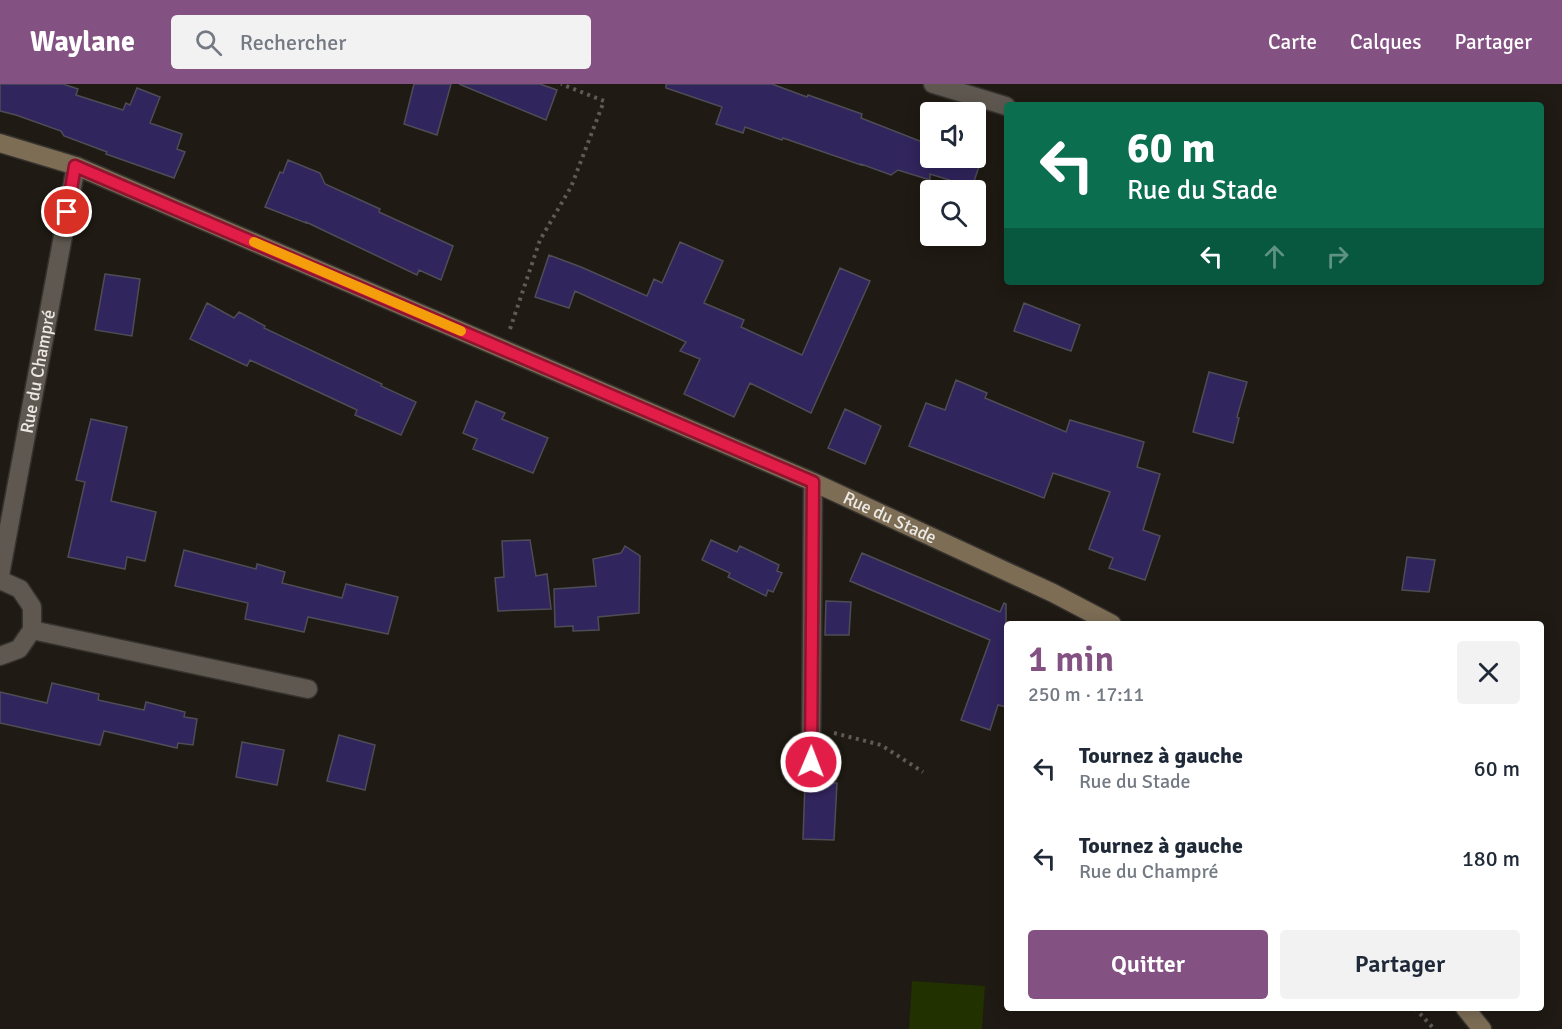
<!DOCTYPE html>
<html lang="fr">
<head>
<meta charset="utf-8">
<style>
	body { margin:0; font-family:Signika,sans-serif; background:#f2f2f3; color:#1f2937; height:100vh; display:flex; flex-direction:column; font-size:22px; white-space:nowrap }
	* { box-sizing:border-box; margin:0 }
	p { font-size:20px; color:#747a83 }
	.icon { flex:none; width:33px; height:33px; fill:none; stroke:currentColor; stroke-width:2; stroke-linecap:round; stroke-linejoin:round }
	.map { position:relative; flex:1; overflow:hidden }
	.drawer { position:absolute; left:1004px; top:537px; width:540px; height:390px; display:flex; flex-direction:column; background:#fff; border-radius:6px; box-shadow:0 3px 15px #0003 }
	.drawer>* { flex:none }
	.top-card { position:absolute; left:1004px; top:18px; width:540px; height:183px; border-radius:6px; box-shadow:0 3px 15px #0003; background:#0b6e4f; color:#fff; overflow:hidden }
	.fabs { position:absolute; left:920px; top:18px; display:grid; gap:12px }
	.fabs a { display:grid; place-items:center; width:66px; height:66px; border-radius:6px; background:#fff; box-shadow:0 3px 15px #0003; font-size:30px }
	.pin { position:absolute; display:grid; place-items:center; width:51px; height:51px; color:#fff; margin:-26px; border:3px solid #fff; border-radius:50%; box-shadow:0 2px 6px #0007 }
	.me { position:absolute; width:66px; margin:-33px; rotate:1deg; stroke-linejoin:round; filter:drop-shadow(0 0 4px #0008) }
	.turn { display:flex; align-items:center; gap:21px; height:126px; padding:0 24px; font-size:27px }
	.turn .icon { width:78px; height:78px; stroke-width:2.5 }
	.turn b { display:block; font-size:42px; line-height:51px }
	.lanes { display:flex; align-items:center; height:57px; padding:0 24px; background:#0003; justify-content:center; gap:30px; direction:ltr }
	.lanes .off { opacity:.35 }
	.round { display:grid; place-items:center; flex:none; width:63px; height:63px; border-radius:6px; background:#f2f2f3 }
	.headline { display:flex; align-items:center; justify-content:space-between; height:102px; padding:0 24px }
	h1 { font-size:36px; font-weight:600; line-height:45px; color:#845282 }
	.cta { display:flex; gap:12px; margin-top:auto; padding:12px 24px }
	.cta a { flex:1; height:69px; border-radius:6px; background:#845282; color:#fff; font-size:24px; font-weight:600; line-height:69px; text-align:center }
	.cta a+a { background:#f2f2f3; color:#1f2937 }
	ul { padding:0; list-style:none }
	li { display:flex; align-items:center; gap:18px; height:90px; padding:0 24px }
	li div { flex:1 }
	li b { display:block; font-size:22px }
	li em { font-style:normal }
	header { display:flex; align-items:center; gap:36px; box-sizing:border-box; height:84px; padding:0 30px; background:#845282; color:#fff }
	header strong { font-size:28px }
	nav { display:flex; gap:33px; margin-inline-start:auto; font-size:21px }
	.search { width:420px; height:54px; background:#f2f2f3; display:flex; align-items:center; gap:15px; box-sizing:border-box; padding:0 21px; border-radius:6px; color:#747a83; font-size:22px }
	.map>svg:first-child { display:block }
	.green { fill:#213100 }
	.building { fill:#31255d; stroke:#4e4d56; stroke-width:1.5 }
	.lines { fill:none; stroke-linecap:round; stroke-linejoin:round }
	.street-casing { stroke:#36332f; stroke-width:21 }
	.secondary-casing { stroke:#36332f; stroke-width:21 }
	.path { stroke:#5f5a54; stroke-width:4; stroke-dasharray:3 4.5; stroke-linecap:butt }
	.street { stroke:#5e5850; stroke-width:18 }
	.secondary { stroke:#7d6d55; stroke-width:18 }
	.route-casing { stroke:#92132f; stroke-width:15 }
	.route { stroke:#e11d48; stroke-width:10 }
	.slow { stroke:#f59e0b; stroke-width:10 }
	.labels { text-anchor:middle; dominant-baseline:central; stroke-width:4.5; stroke-linejoin:round; paint-order:stroke }
	.street-label { font-size:18px; fill:#ece9e4; stroke:#15110a }
</style>
</head>
<body>
<header>
<strong>Waylane</strong>
<div class="search"><svg class="icon" aria-label="search" viewBox="0 0 24 24"><circle cx="10" cy="10" r="6"/><path d="M15 15l6 6"/></svg>Rechercher</div>
<nav><a>Carte</a><a>Calques</a><a>Partager</a></nav>
</header>
<div class="map">
<svg width="1562" height="945" viewBox="0 0 1562 945">
	<rect width="100%" height="100%" fill="#1f1a13"/>
	<path class="green" d="M912,897L985,902L982,945H909Z"/>
	<path class="building" d="M0,0H63L78,5L76,11L123,26L126,19L130,21L137,4L160,13L150,39L182,50L177,65L185,68L174,94L106,70L107,68L64,52L61,47L16,31L0,27Z
		M414,0H451L437,51L404,40Z
		M459,0H540L557,6L546,36Z
		M666,0H772L807,13L808,11L862,30L861,34L930,61V74H982L972,103L930,90V96L898,86L891,91L861,80V81L783,54L782,56L745,43L743,49L716,40L722,23L666,4Z
		M288,76L320,89L325,100L380,125L379,128L453,162L441,196L419,186L417,191L306,138V139L265,123L280,88L283,89Z
		M680,158L723,177L704,219L744,236L741,243L802,271L840,184L870,197L811,329L750,299L734,333L684,310L700,275L680,267L686,258L575,207L569,224L535,213L549,171L581,183L647,212L654,195L662,199Z
		M105,190L140,195L132,252L95,246Z
		M207,219L234,234L239,228L265,242L264,244L382,300L381,302L416,318L401,351L355,331L357,326L250,276L247,282L190,255Z
		M1024,219L1080,241L1071,267L1014,247Z
		M1209,288L1247,298L1237,333L1239,334L1233,359L1193,348Z
		M956,296L987,309L985,314L1066,348L1070,336L1144,358L1137,383L1160,390L1143,446L1160,452L1145,496L1109,484L1113,474L1089,465L1110,408L1053,389L1044,414L909,362L926,319L945,326Z
		M476,317L505,329L502,335L548,354L533,389L473,365L477,355L463,349Z
		M845,325L881,342L865,380L828,364Z
		M91,335L127,343L111,417L156,428L145,477L127,473L125,485L68,473L85,398L76,396Z
		M530,456L536,492L547,490L551,525L498,527L495,494L504,493L502,457Z
		M711,456L737,468L740,462L779,481L777,487L782,489L773,508L768,506L766,512L728,493L730,489L702,476Z
		M625,462L640,472L639,529L598,533L599,546L573,547V542L555,543L554,505L596,502L593,475L621,469Z
		M184,466L256,485L257,480L285,488L282,499L342,514L346,500L398,513L388,550L308,533L304,548L245,535L248,519L175,502Z
		M862,469L1000,528L1004,519L1006,520V623L998,621L990,646L961,636L990,556L850,497Z
		M1407,473L1435,476L1429,508L1402,506Z
		M826,517L851,518L849,551H825Z
		M52,599L99,610L98,616L144,626L146,618L185,628L184,633L197,635L193,661L178,659L177,664L104,647L100,661L0,639V608L47,619Z
		M339,651L375,661L365,706L327,697Z
		M242,658L284,666L277,701L236,693Z
		M805,699H837L834,756L803,755Z"/>
	<g class="lines">
		<defs>
			<g id="street">
				<path d="M933,0L1006,22"/>
				<path id="s1" d="M0,491L76,82"/>
				<path d="M0,496L20,505L32,523V546L19,565L0,572"/>
				<path d="M32,546L308,605"/>
				<path d="M811,678L813,398"/>
			</g>
			<g id="secondary">
				<path id="s2" d="M0,59L76,82L813,398L1053,509L1112,540"/>
				<path d="M1465,924L1482,945"/>
			</g>
		</defs>
		<use href="#street" class="street-casing"/>
		<use href="#secondary" class="secondary-casing"/>
		<path class="path" d="M510,245L540,156L571,103L604,17L561,0
			M834,649L881,661L923,688
			M1415,924L1434,945"/>
		<use href="#street" class="street"/>
		<use href="#secondary" class="secondary"/>
	</g>
	<g class="lines">
		<defs>
			<path id="route" d="M67,128L75,82L813,398L811,678"/>
		</defs>
		<use href="#route" class="route-casing"/>
		<use href="#route" class="route"/>
		<path class="slow" d="M254,158L461,247"/>
	</g>
	<g class="labels">
		<g class="street-label">
			<text stroke="none"><textPath href="#s1" startOffset="207">Rue du Champré</textPath></text>
			<text stroke="none"><textPath href="#s2" startOffset="966">Rue du Stade</textPath></text>
		</g>
	</g>
</svg>
<div class="fabs">
<a><svg class="icon" aria-label="sound" viewBox="0 0 24 24"><path d="M4 9h4l5-4v14l-5-4H4zM17 9q2 3 0 6"/></svg></a>
<a><svg class="icon" aria-label="search" viewBox="0 0 24 24"><circle cx="10" cy="10" r="6"/><path d="M15 15l6 6"/></svg></a>
</div>
<div class="pin" style="left:67px;top:128px;background:#d93025"><svg class="icon" aria-label="arrive" viewBox="0 0 24 24"><path d="M6 21V4h12l-3 4 3 4H6"/></svg></div>
<svg class="me" style="left:811px;top:678px" viewBox="-20 -20 40 40"><circle r="17" fill="#e11d48" stroke="#fff" stroke-width="3"/><path d="M0-11L8 9 0 5-8 9z" fill="#fff"/></svg>
<div class="top-card">
<div class="turn"><svg class="icon" aria-label="left" viewBox="0 0 24 24"><path d="M17 20v-9H6M10 6l-5 5 5 5"/></svg><div><b>60 m</b>Rue du Stade</div></div>
<div class="lanes"><svg class="icon" aria-label="left" viewBox="0 0 24 24"><path d="M17 20v-9H6M10 6l-5 5 5 5"/></svg><svg class="icon off" aria-label="ahead" viewBox="0 0 24 24"><path d="M12 20V5M6 11l6-6 6 6"/></svg><svg class="icon off" aria-label="right" viewBox="0 0 24 24"><path d="M7 20v-9h11M14 6l5 5-5 5"/></svg></div>
</div>
<section class="drawer">
<div class="headline"><div><h1>1 min</h1><p>250 m · 17:11</p></div><a class="round"><svg class="icon" aria-label="close" viewBox="0 0 24 24"><path d="M6 6l12 12M18 6L6 18"/></svg></a></div>
<ul>
<li><svg class="icon" aria-label="left" viewBox="0 0 24 24"><path d="M17 20v-9H6M10 6l-5 5 5 5"/></svg><div><b>Tournez à gauche</b><p>Rue du Stade</p></div><em>60 m</em></li>
<li><svg class="icon" aria-label="left" viewBox="0 0 24 24"><path d="M17 20v-9H6M10 6l-5 5 5 5"/></svg><div><b>Tournez à gauche</b><p>Rue du Champré</p></div><em>180 m</em></li>
</ul>
<div class="cta"><a>Quitter</a><a>Partager</a></div>
</section>
</div>
</body>
</html>
